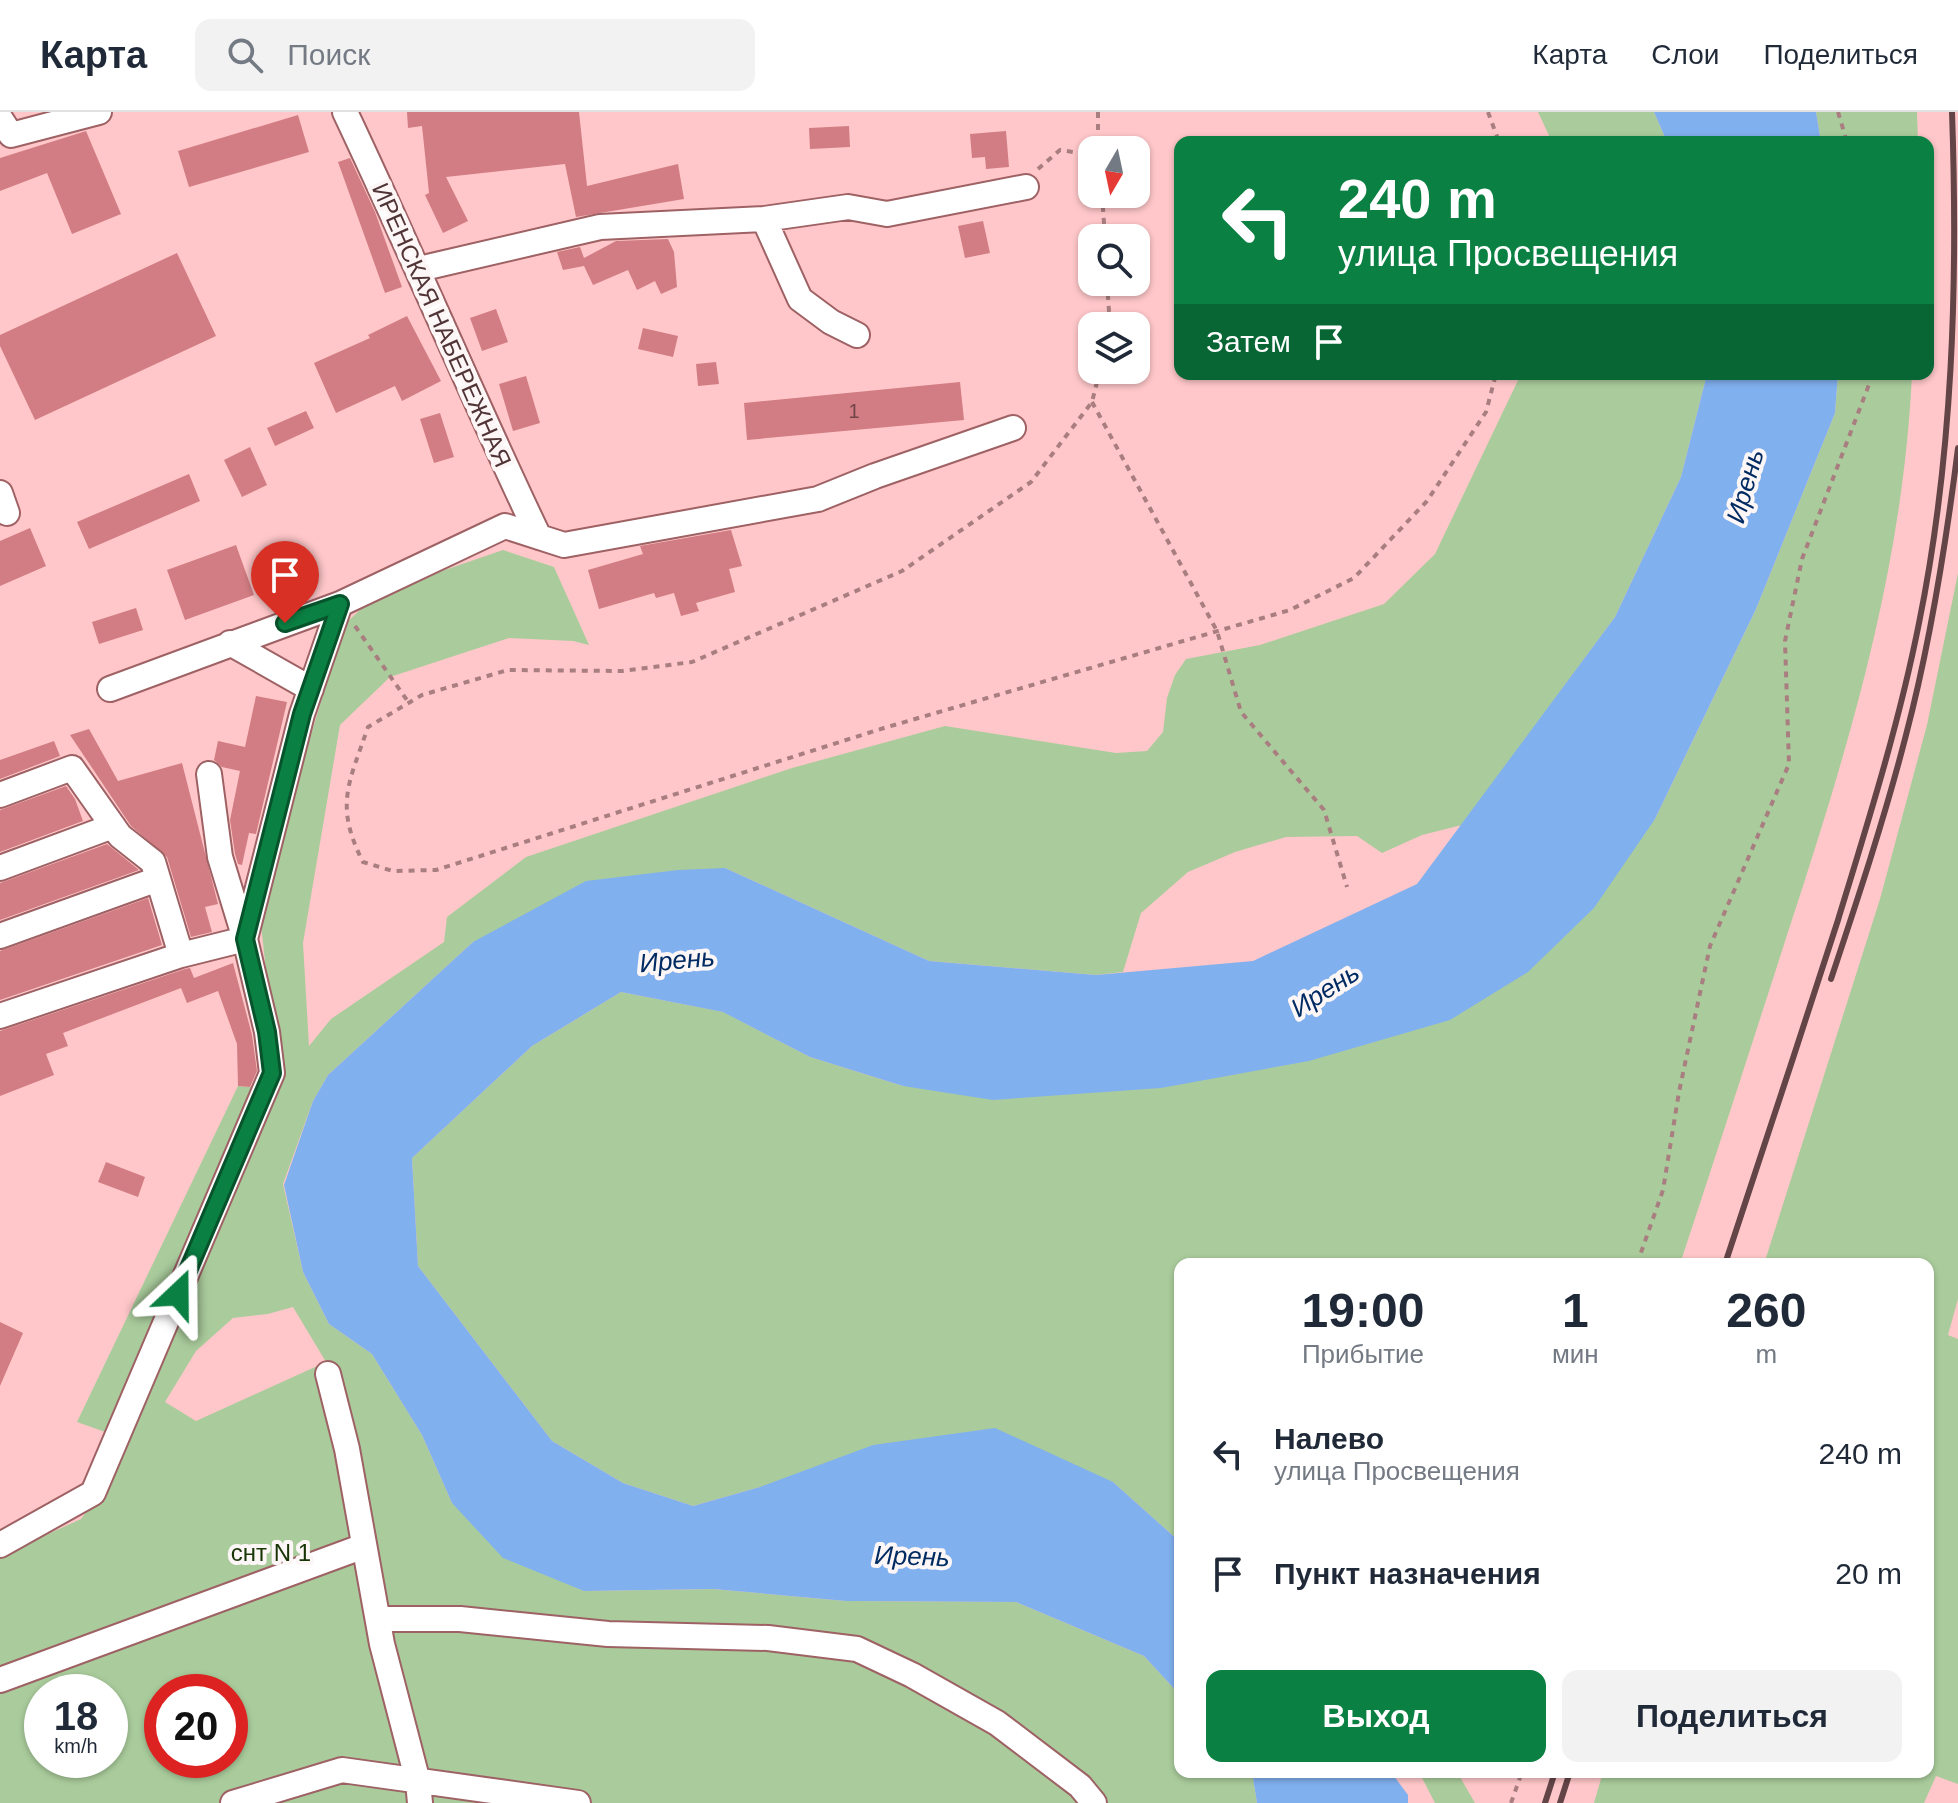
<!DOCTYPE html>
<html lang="ru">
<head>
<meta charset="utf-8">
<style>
	body { margin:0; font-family:Helvetica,sans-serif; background:#f2f2f3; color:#1f2937; height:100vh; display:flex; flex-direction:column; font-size:30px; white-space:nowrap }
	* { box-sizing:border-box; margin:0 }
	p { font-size:26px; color:#747a83 }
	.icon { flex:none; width:44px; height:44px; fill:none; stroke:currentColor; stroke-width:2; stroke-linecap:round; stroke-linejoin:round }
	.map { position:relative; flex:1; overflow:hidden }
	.drawer { position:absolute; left:1174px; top:1146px; width:760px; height:520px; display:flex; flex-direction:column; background:#fff; border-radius:16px; box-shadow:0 2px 6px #0004 }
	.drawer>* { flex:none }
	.banner { position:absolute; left:1174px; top:24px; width:760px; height:244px; border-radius:16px; box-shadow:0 2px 6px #0004; background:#0b8043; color:#fff; overflow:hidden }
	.needle { width:52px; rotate:189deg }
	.controls { position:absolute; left:1078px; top:24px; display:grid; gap:16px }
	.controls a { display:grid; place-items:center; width:72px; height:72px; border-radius:16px; background:#fff; box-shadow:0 2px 6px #0004; font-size:40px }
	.speed { position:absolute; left:24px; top:1562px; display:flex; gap:16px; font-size:40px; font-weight:700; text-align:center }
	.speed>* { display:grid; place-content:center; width:104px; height:104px; border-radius:50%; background:#fff; box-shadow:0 2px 6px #0004; line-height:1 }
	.speed small { font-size:20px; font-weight:400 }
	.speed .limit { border:12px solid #d22; background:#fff; color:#111 }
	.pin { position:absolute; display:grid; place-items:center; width:68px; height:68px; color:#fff; margin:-82px -34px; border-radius:50% 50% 50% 0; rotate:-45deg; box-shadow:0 0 8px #0007 }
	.pin .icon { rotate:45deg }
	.me { position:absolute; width:88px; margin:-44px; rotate:23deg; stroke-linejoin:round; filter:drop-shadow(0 0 6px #0008) }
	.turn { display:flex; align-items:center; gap:28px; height:168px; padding:0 32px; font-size:36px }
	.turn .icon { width:104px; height:104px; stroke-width:2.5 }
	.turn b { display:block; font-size:56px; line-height:68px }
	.then { display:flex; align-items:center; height:76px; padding:0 32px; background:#0003; gap:16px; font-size:30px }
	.eta { display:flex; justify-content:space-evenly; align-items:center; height:136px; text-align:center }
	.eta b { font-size:48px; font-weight:800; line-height:56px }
	.primary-button { display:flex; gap:16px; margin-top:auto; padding:16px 32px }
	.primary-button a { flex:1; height:92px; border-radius:16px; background:#0b8043; color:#fff; font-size:32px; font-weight:800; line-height:92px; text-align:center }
	.primary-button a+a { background:#f2f2f3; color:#1f2937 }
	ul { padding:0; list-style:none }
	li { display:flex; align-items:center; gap:24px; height:120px; padding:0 32px }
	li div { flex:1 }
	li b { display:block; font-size:30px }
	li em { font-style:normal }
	header { display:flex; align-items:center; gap:48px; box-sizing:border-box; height:112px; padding:0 40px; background:#fff; border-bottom:2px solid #e0e1e3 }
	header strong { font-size:38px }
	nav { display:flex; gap:44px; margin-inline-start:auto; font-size:28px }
	.search { width:560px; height:72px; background:#f2f2f3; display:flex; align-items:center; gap:20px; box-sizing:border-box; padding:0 28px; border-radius:16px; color:#747a83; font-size:30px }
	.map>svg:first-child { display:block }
	.green { fill:#aacc9c; fill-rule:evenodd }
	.water { fill:#81b0ef }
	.building { fill:#d27d83 }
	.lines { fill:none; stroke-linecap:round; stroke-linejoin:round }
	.minor-casing { stroke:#9e6164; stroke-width:28 }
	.path { stroke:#a97e80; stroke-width:4; stroke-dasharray:6 6; stroke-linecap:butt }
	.minor { stroke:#fff; stroke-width:24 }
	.rail { stroke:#644547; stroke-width:6 }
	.route-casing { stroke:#07532c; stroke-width:20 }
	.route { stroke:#0b8043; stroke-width:14 }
	.labels { text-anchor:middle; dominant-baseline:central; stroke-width:8; stroke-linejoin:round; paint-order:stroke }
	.number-label { font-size:20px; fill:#704649 }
	.street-label { font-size:24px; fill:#503436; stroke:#fdf6f6 }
	.park-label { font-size:24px; fill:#183505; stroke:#fdf6f6 }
	.water-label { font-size:26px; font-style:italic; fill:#002b62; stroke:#fdf6f6 }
</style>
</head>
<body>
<header>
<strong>Карта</strong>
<div class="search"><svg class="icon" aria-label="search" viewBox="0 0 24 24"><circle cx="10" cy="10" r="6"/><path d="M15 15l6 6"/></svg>Поиск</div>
<nav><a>Карта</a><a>Слои</a><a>Поделиться</a></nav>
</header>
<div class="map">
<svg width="1958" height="1691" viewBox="0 0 1958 1691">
	<rect width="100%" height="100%" fill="#ffc7c9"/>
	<path class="green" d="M1538,0H1654L1667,30H1552Z
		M1816,0H1917L1918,30H1821Z
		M1521,262H1707L1681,365L1615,505L1462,713L1422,723L1382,741L1357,724L1286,725L1235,740L1188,760L1141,801L1123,860L1096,863L929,849L725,756L473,830L328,963L313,989L283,1072L303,1160L329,1212L372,1242L422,1323L452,1391L584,1479L713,1477L846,1489L1016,1490L1144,1544L1180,1583V1660H1252L1257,1691H0V1444L81,1407L98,1384L279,972L259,796L344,513L378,481L503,438L554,455L589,533L573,529L509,526L390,565L340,613L303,831L309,934L331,907L444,830L447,805L526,745L792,656L945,614L1116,641L1147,639L1163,620L1167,586L1175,563L1186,547L1260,533L1384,492L1435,442ZM293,1195L326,1250L196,1309L165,1290L196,1239L233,1206L268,1202ZM42,1580H110V1648H42ZM162,1580H230V1648H162Z
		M1838,262H1912C1903,456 1849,634 1789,817C1753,929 1717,1040 1680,1152H1180V1430L1113,1370L760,1375L693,1394L623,1371L552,1329L418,1154L412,1046L532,934L621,880L724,900L810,945L903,974L1655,707L1756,497L1835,301Z
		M1958,461V1187L1948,1223L1958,1227V1672L1936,1664L1924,1691H1594L1603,1660H1928V1152H1764L1880,787L1927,613Z
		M238,974L259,976L105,1320L77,1310Z
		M1419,1660H1463L1460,1665L1475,1691H1435Z"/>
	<path class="water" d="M1654,0H1816L1821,30H1667Z
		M1707,262H1838L1835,301L1756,497L1655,707L1594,796L1528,860L1450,908L1309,949L1161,976L993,988L903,974L810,945L723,900L621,880L532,934L412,1046L418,1154L552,1329L623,1371L693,1394L760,1375L873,1333L995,1316L1113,1370L1180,1430V1583L1144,1544L1016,1490L846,1489L713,1477L584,1479L503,1446L452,1391L422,1323L372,1242L329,1212L303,1160L284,1073L313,989L328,963L473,830L586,769L678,758L725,756L929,849L1096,863L1253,849L1417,772L1615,505L1681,365Z
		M1252,1660H1391L1408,1683V1691H1257Z"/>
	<path class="building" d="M407,0H579L587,74L678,52L684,87L576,105L565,52L446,65L468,109L443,121L425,83L429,81L422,14L408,16Z
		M298,3L309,40L189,75L178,39Z
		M849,14L850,35L810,37L809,16Z
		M86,19L121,102L72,122L47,61L0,79V46Z
		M1006,19L1009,55L986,57L985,45L972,46L970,22Z
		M350,46L375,100L402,175L385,181L338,50Z
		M983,109L990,141L965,146L958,114Z
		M668,127L674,140L677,175L661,182L655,169L637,178L628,158L593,173L584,154L563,158L557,140L580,135L584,146L616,129Z
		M177,141L216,224L35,308L0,234V223Z
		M496,197L508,230L482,239L470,206Z
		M407,204L441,269L402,289L395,274L336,301L314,251L370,226L368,223Z
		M643,216L678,224L673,245L638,237Z
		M716,250L719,272L698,274L696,252Z
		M526,264L540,311L513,319L499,272Z
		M960,270L964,308L747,328L744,291Z
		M306,299L314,316L275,334L267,316Z
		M440,301L454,345L434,351L420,307Z
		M250,335L267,373L242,385L224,348Z
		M189,362L200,389L89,437L77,410Z
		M30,416L46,454L0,474V429Z
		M731,418L742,454L729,457L735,480L696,491L699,499L681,504L674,481L656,486L654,481L599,497L588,458L643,442L640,434Z
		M236,433L254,483L185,508L167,458Z
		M136,496L143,518L99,532L92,510Z
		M256,584L287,590L256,722L249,721L242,753L238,752L235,742L230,708L240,659L222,655L214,648L218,629L245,635Z
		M89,617L118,669L182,651L218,792L205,795L212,820L191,825L167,745L131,714L70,623Z
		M54,629L60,644L0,667V648Z
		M66,674L75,687L83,709L0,740V698Z
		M107,732L139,758L0,808V771Z
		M148,786L162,833L0,888V839Z
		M233,851L252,923L257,959L250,975L238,974L237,932L218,879L187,891L181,876L63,921L68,934L46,942L54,963L0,984V919L185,857L190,856L194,866Z
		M106,1050L145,1065L138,1085L98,1070Z
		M0,1210L23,1221L0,1274Z"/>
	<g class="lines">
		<defs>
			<path id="minor" d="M345,0C412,141 472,285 539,425
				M0,6L11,23L99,0
				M764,107L800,187L831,210L857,223
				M419,157L600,115L764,107L848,95L887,102L1026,75
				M0,381L7,401
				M230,531L311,577
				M110,577L340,492L505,414L564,433L818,387L875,364L1013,316
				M209,662L220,745L245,827L302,602L340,492
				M0,683L72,656L120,724L153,750L181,843L245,827L267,920L272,961L93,1381L0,1433
				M0,756L113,714
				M0,824L158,767
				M0,904L181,843
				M328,1262L347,1337L382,1532L418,1670L420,1691
				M378,1507H460L608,1522L768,1526L857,1537L912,1563L997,1611L1080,1674L1094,1691
				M0,1568L364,1434
				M233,1691L342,1658L578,1691"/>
		</defs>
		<use href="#minor" class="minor-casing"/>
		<path class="path" d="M1098,0V38
			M1488,0L1499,30
			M1838,0L1847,30
			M1038,57L1060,38L1092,43
			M1102,82L1105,126
			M1107,170L1110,214
			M1100,258L1092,290L1031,370L902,459L692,550L622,559L508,558L422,583L368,615C349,671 334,693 363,750L393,759L436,758L884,616L1290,498L1354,466L1427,389L1486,300L1496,262
			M1092,290L1217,519L1241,600L1324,698L1347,775
			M355,514L409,591
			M1637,1152L1663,1078L1679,980L1710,834L1789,652L1785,529L1802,447L1870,270V262
			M1511,1691L1522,1660"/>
		<use href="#minor" class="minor"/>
		<path class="rail" d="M1831,867C1858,786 1885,705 1906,623C1931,528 1946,432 1958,336
			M1725,1152C1763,1037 1801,923 1838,808C1868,710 1899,612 1919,511C1953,344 1958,170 1952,0
			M1545,1691L1555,1660
			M1560,1691L1570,1660"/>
	</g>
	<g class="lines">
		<defs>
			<path id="route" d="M178,1182L272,961L267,920L245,827L302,602L340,492L285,511"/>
		</defs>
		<use href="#route" class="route-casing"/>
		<use href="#route" class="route"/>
	</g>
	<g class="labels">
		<g class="number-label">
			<text x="854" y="299">1</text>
		</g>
		<g class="street-label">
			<text transform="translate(442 213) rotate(66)">ИРЕНСКАЯ НАБЕРЕЖНАЯ</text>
		</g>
		<g class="park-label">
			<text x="271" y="1440">снт N 1</text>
		</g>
		<g class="water-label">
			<text transform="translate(1745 374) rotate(-74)">Ирень</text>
			<text transform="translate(677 848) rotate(-5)">Ирень</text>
			<text transform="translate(1325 878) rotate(-33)">Ирень</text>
			<text transform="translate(912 1444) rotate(2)">Ирень</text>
		</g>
	</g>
</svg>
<div class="controls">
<a><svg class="needle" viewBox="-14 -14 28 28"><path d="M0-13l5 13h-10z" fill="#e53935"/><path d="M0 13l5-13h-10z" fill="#747a83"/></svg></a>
<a><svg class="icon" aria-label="search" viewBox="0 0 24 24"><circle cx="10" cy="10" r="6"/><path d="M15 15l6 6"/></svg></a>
<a><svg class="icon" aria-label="layers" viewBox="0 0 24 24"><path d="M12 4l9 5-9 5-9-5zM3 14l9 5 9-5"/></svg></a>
</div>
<div class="speed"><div>18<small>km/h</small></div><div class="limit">20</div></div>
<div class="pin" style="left:285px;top:511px;background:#d93025"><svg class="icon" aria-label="arrive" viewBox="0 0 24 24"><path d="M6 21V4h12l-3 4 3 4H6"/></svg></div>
<svg class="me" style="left:178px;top:1182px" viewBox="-20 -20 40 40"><path d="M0-17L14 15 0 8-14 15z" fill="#0b8043" stroke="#fff" stroke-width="4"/></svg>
<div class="banner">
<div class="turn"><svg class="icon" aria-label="left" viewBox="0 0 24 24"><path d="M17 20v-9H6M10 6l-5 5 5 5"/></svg><div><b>240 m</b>улица Просвещения</div></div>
<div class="then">Затем<svg class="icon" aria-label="arrive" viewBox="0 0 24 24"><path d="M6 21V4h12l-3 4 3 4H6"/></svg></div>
</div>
<section class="drawer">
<div class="eta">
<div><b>19:00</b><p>Прибытие</p></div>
<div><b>1</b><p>мин</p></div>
<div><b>260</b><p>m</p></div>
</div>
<ul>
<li><svg class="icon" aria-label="left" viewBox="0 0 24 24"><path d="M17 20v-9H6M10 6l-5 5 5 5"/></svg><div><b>Налево</b><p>улица Просвещения</p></div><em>240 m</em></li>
<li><svg class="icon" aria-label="arrive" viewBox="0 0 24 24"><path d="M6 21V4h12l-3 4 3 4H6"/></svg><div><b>Пункт назначения</b></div><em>20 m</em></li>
</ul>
<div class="primary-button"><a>Выход</a><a>Поделиться</a></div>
</section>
</div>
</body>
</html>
